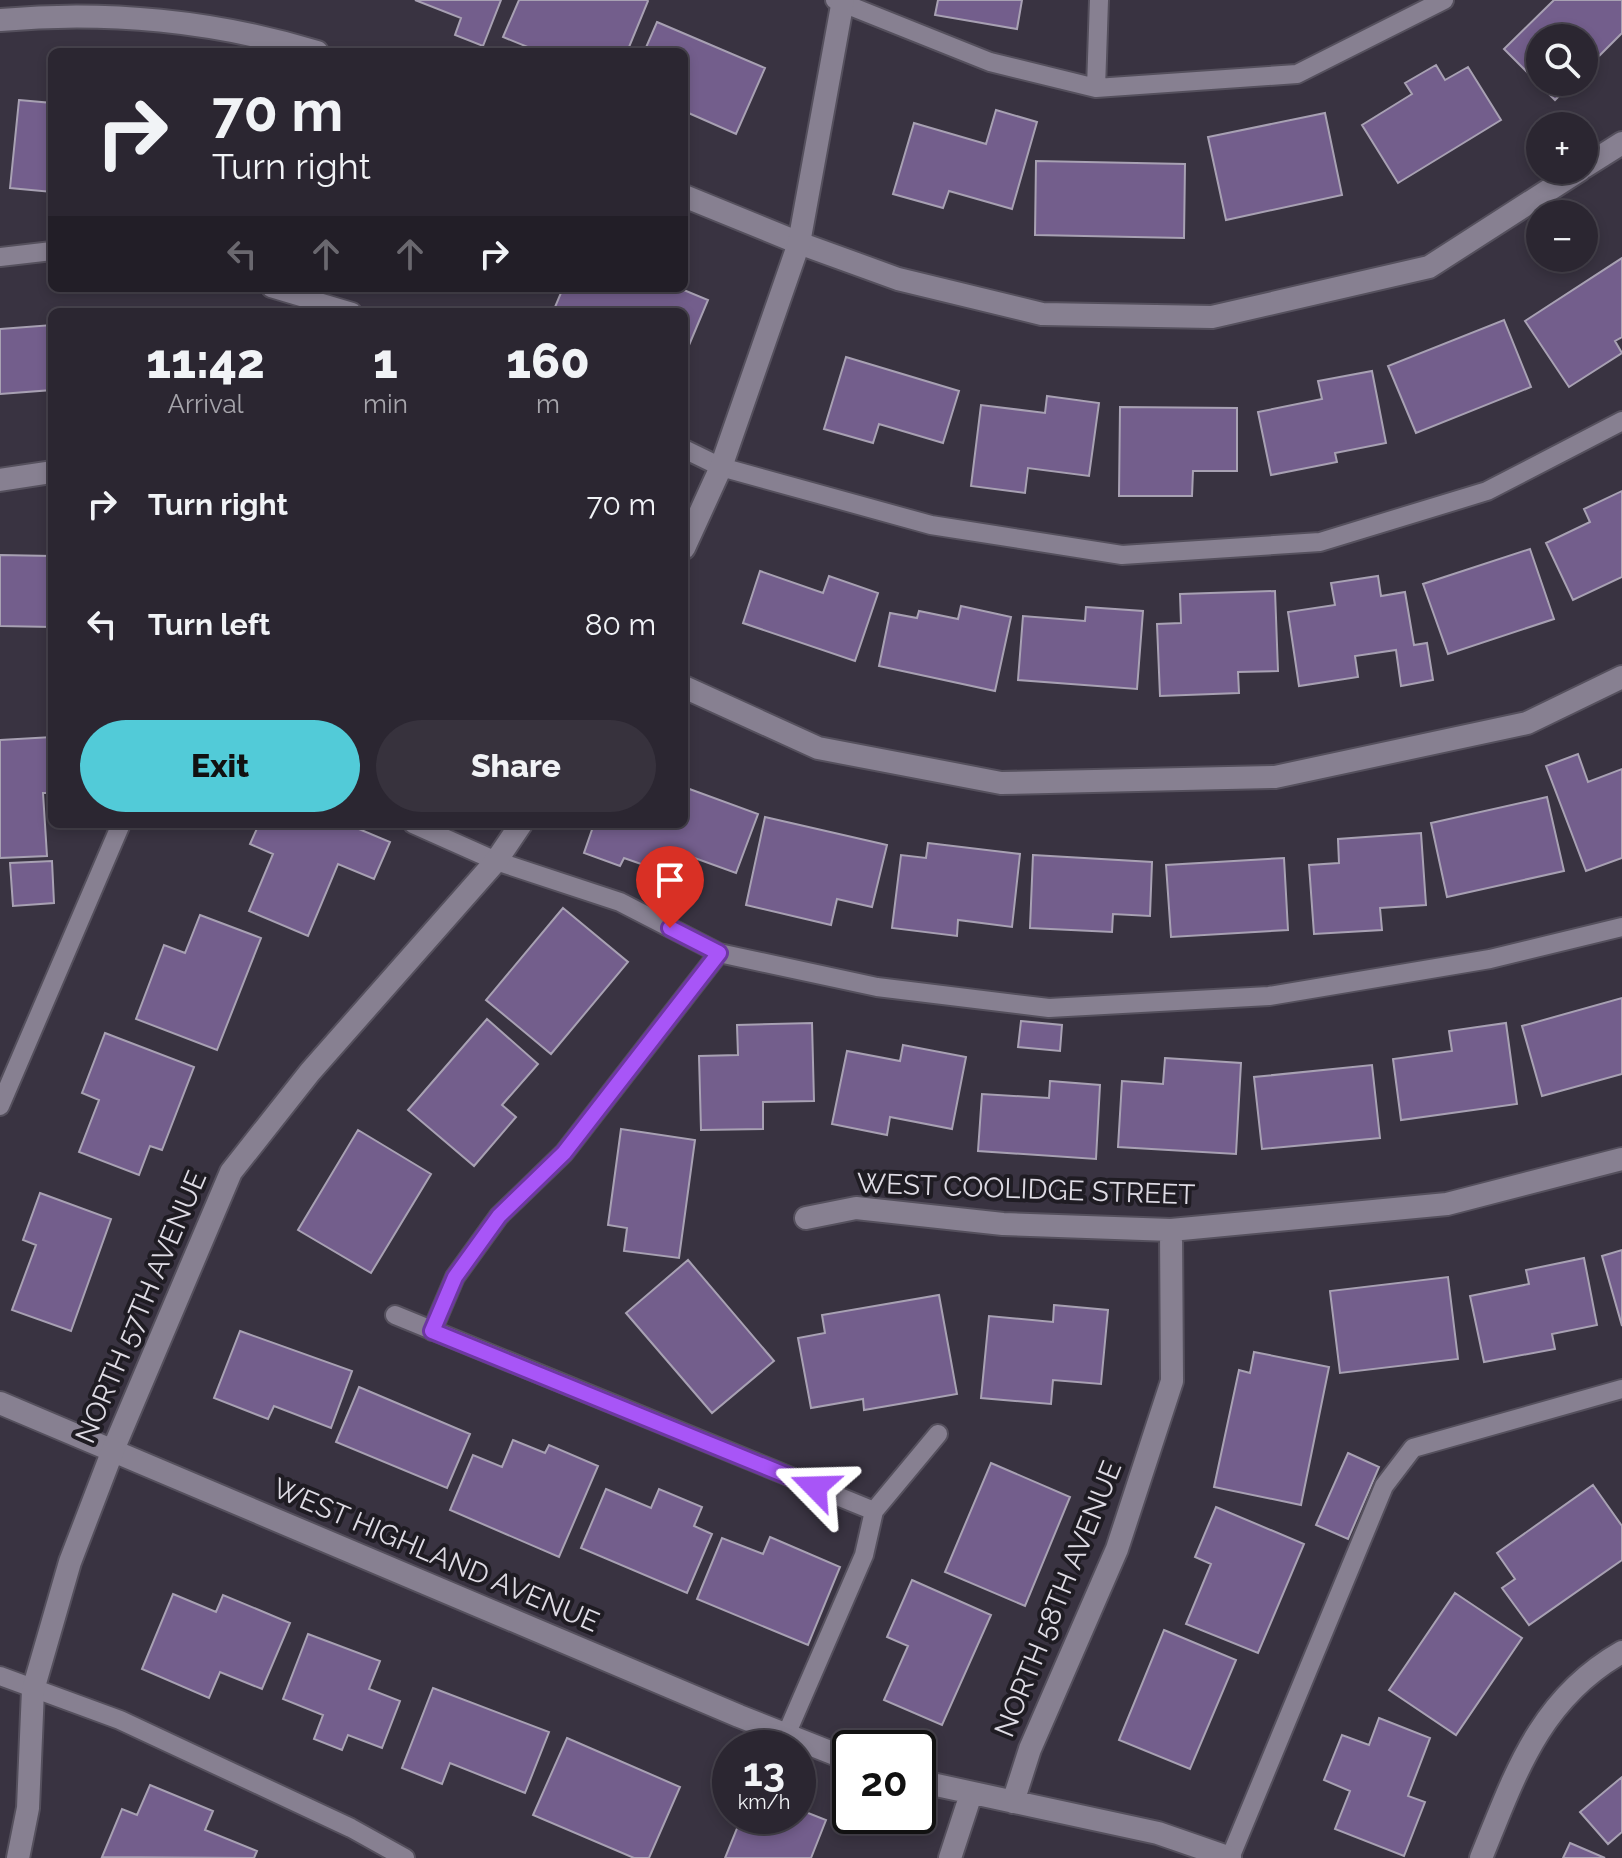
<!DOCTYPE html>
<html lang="en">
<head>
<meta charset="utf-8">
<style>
	body { margin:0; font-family:Raleway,sans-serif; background:#37323d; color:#f1f3f6; height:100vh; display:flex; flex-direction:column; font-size:30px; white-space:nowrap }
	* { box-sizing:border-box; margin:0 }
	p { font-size:26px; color:#a6a5ab }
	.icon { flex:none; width:44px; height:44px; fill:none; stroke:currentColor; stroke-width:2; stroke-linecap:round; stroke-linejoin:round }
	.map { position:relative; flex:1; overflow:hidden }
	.drawer { position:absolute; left:48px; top:308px; width:640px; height:520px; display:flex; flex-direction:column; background:#2b2631; border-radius:12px; box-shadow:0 4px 12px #0003,0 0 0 2px #47434d }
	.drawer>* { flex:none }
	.banner { position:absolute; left:48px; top:48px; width:640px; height:244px; border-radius:12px; box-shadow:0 4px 12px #0003,0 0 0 2px #47434d; background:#2b2631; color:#f1f3f6; overflow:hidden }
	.fabs { position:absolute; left:1526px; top:24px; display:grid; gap:16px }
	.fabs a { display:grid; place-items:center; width:72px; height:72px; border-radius:50%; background:#2b2631; box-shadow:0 4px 12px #0003,0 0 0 2px #47434d; font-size:40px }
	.speed { position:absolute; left:712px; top:1730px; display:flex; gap:16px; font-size:40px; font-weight:700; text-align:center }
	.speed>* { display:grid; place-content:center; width:104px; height:104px; border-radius:50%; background:#2b2631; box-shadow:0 4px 12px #0003,0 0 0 2px #47434d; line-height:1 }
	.speed small { font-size:20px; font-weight:400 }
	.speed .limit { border:4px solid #111; border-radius:12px; background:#fff; color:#111 }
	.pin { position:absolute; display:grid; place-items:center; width:68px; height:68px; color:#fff; margin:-82px -34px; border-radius:50% 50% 50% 0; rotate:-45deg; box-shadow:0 0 8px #0007 }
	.pin .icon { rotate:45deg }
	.me { position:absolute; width:88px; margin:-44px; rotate:292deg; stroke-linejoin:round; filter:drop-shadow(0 0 6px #0008) }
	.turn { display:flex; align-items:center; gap:28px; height:168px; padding:0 32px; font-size:36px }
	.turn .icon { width:104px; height:104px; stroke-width:2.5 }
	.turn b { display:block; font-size:56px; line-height:68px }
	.lanes { display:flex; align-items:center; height:76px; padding:0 32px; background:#0003; justify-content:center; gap:40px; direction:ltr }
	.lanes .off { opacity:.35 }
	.eta { display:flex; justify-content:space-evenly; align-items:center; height:136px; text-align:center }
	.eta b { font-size:48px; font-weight:800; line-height:56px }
	.action { display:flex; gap:16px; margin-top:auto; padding:16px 32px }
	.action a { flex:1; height:92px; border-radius:48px; background:#52cbd8; color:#111; font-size:32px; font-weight:800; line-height:92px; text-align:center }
	.action a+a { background:#37323d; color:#f1f3f6 }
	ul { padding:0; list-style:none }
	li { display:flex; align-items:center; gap:24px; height:120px; padding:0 32px }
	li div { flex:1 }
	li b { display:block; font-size:30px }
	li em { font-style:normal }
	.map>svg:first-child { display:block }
	.building { fill:#735e8c; stroke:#a8a1b3; stroke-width:2 }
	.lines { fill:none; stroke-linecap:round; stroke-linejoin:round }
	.service-casing { stroke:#55505d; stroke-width:22 }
	.minor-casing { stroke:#55505d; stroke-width:26 }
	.tertiary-casing { stroke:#55505d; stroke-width:26 }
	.service { stroke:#878091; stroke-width:18 }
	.minor { stroke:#878091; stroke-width:22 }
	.tertiary { stroke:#878091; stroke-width:22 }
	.route-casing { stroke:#6d37a1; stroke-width:20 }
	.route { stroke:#a855f7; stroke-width:14 }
	.labels { text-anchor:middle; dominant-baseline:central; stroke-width:8; stroke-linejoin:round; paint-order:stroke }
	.street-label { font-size:28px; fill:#dedbe4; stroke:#1f1c23 }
</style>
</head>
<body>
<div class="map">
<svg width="1622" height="1858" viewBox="0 0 1622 1858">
	<rect width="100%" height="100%" fill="#393341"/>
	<path class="building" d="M415,0H501L483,46L455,35L461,18Z
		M519,0H647L648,1L627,52H540L503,37Z
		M938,0H1022L1017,29L935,15Z
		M1554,0H1622V33L1584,71V38H1540V82H1573L1555,100L1504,49Z
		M657,22L765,68L736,134L684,111V52H644Z
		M1436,65L1445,80L1468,67L1501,120L1398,183L1362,125L1412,94L1405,83Z
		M19,100L52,103V192L10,188Z
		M996,110L1037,122L1012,209L949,191L943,208L893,194L914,123L986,144Z
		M1325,113L1342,195L1226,220L1208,137Z
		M1036,161L1185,164L1184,238L1035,235Z
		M1622,258V337L1615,341L1622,353L1569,387L1525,321Z
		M563,288H679L708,300L684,357V312H565L555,307Z
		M1504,320L1531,387L1416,433L1388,366Z
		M52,325V390L0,394V329Z
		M846,357L959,391L943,443L879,424L873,443L824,429Z
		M1372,371L1386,443L1335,453L1337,462L1271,475L1258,412L1322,399L1318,381Z
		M1047,396L1099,403L1089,476L1028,468L1025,493L971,486L981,405L1045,413Z
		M1120,407L1237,408V471H1193L1192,496H1119Z
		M1622,491V577L1573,600L1546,543L1590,522L1584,509Z
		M1530,549L1554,619L1448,654L1423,584Z
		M0,555L52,556V627L0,626Z
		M760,571L823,593L829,576L878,593L855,661L743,623Z
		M1378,576L1381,596L1405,592L1414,645L1427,643L1433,680L1401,686L1396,650L1355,656L1358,677L1299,686L1288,612L1335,605L1331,583Z
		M1275,591L1278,671L1238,672L1239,693L1160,696L1157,624L1181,623L1180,594Z
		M961,606L1011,617L995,691L879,666L890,613L917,618L919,611L958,619Z
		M1086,607L1143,611L1137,689L1018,680L1023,616L1085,621Z
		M52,737V793H43L47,856L0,858V740Z
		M1578,754L1588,782L1622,769V858L1586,871L1546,766Z
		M684,787L758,814L736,873L692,857L684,879L624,858L620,866L584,853L594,824H684Z
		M1547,797L1564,871L1447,897L1431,823Z
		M765,817L887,845L872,907L837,899L831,925L746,905Z
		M259,824H347L390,842L374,879L338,864L308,936L249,911L273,854L250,844Z
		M1421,833L1426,905L1380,908L1382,930L1314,934L1309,865L1339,863L1338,839Z
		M928,843L1020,854L1012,927L958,920L957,936L892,928L901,855L926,858Z
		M1033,855L1152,862L1150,916L1113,914L1112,932L1030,928Z
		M1284,858L1288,930L1171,937L1166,865Z
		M52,861L54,903L13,906L10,863Z
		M563,908L628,962L551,1054L486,1000Z
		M200,915L261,938L217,1050L136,1019L164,945L185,953Z
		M1622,998V1074L1542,1096L1522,1026Z
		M487,1019L538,1064L502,1105L516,1117L474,1166L408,1110Z
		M1021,1021L1062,1025L1060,1051L1018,1047Z
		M812,1023L814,1101L763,1102V1129L701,1130L699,1056L738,1055L737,1025Z
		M1506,1023L1517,1104L1401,1120L1393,1059L1452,1051L1449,1031Z
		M105,1033L194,1067L162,1150L150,1146L139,1175L79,1152L99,1100L82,1093Z
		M903,1045L966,1057L952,1129L890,1117L887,1135L832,1124L847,1051L900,1061Z
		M1165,1058L1241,1063L1236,1154L1118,1147L1122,1081L1163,1084Z
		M1372,1065L1380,1138L1262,1149L1254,1077Z
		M1050,1081L1100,1085L1096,1159L978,1151L982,1094L1049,1098Z
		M621,1129L695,1140L679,1258L624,1251L627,1228L608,1225Z
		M358,1130L431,1174L371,1273L298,1230Z
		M40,1193L111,1219L71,1331L12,1310L36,1245L23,1240Z
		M1622,1250V1326L1602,1256Z
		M1584,1258L1597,1325L1552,1334L1555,1349L1484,1362L1470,1296L1529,1284L1526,1270Z
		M688,1260L774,1361L712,1413L626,1313Z
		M1448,1277L1458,1359L1340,1373L1330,1291Z
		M939,1295L957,1394L864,1410L863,1399L811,1408L798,1338L825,1333L822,1315Z
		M1054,1305L1108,1310L1101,1384L1053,1380L1051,1404L981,1398L989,1316L1053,1322Z
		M240,1331L352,1371L331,1428L274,1406L268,1419L214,1398Z
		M1254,1352L1329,1367L1301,1505L1214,1487L1239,1370L1250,1373Z
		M359,1387L470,1434L447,1488L336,1442Z
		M513,1440L545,1453L549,1445L598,1466L559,1557L450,1510L473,1455L502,1467Z
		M1348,1453L1379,1467L1348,1539L1316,1525Z
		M991,1463L1070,1497L1025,1606L945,1572Z
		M1593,1485L1622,1526V1560L1529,1625L1502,1588L1515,1579L1497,1553Z
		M606,1489L651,1508L659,1489L702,1507L694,1526L712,1534L687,1593L581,1548Z
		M1216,1507L1304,1544L1258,1653L1186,1624L1211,1564L1195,1557Z
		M770,1537L840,1567L808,1645L697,1599L722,1538L763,1554Z
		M912,1580L991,1615L942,1725L884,1700L908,1646L887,1637Z
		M1455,1593L1522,1638L1456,1735L1389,1690Z
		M173,1594L216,1612L223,1595L290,1623L262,1689L220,1672L209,1698L142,1669Z
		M1164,1630L1236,1660L1190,1769L1119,1740Z
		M308,1634L380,1661L369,1689L400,1701L382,1748L348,1735L342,1750L314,1739L323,1715L283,1699Z
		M433,1688L549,1732L525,1793L450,1763L442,1784L402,1768Z
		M1379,1718L1430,1738L1408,1796L1425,1802L1404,1856L1335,1829L1350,1791L1324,1780L1342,1735L1369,1745Z
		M567,1738L680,1787L649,1858H634L533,1815Z
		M1622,1777V1832L1608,1844L1580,1812Z
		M150,1785L213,1811L205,1830L257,1851L254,1858L102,1857L122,1809L137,1815Z
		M798,1809L826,1820L811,1858H725L742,1816H798Z
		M1570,1843L1605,1858H1563Z"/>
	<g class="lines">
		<defs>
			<path id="service" d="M835,0L990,62L1096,88L1297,74L1444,0
				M1096,88L1099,0
				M0,257L52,251
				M271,288L352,312
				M684,449L721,467L931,525L1122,555L1320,542L1487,491L1622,421
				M413,824L496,861L620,902L719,953L877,987L1049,1008L1269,996L1490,959L1622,927
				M0,1106L121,824
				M395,1315L874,1511
				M432,1331L455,1277L499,1216L564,1153L719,953
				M0,1676L120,1720L351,1828L405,1858
				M786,1735L864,1555L874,1511L938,1434
				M1230,1858L1384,1486L1413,1448L1622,1389"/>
			<path id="minor" d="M0,20C106,10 216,21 317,52
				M1584,167L1622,143
				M684,196L799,243L898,279L1042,314L1212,317L1429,267L1580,170
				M0,480L52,472
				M684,687L818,748L1001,783L1275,777L1527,723L1622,677
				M806,1218L856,1208L1003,1224L1171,1230L1447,1204L1622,1159
				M0,1403L739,1716L850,1760
				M918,1781L1158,1833L1230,1858
				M1013,1802L1030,1749L1117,1549L1172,1381L1171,1230
				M950,1858L971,1794
				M1481,1858C1515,1775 1539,1699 1622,1652"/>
			<path id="tertiary" d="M684,548L721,467L799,243L843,0
				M18,1858L28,1808L33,1690L70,1562L113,1450L231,1172L310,1072L496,861L521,824"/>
		</defs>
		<use href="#service" class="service-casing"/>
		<use href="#minor" class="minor-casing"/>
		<use href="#tertiary" class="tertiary-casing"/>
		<use href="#service" class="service"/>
		<use href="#minor" class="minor"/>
		<use href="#tertiary" class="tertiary"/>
	</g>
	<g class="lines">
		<defs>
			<path id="route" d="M670,928L719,953L564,1153L499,1216L455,1277L432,1331L815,1487"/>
		</defs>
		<use href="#route" class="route-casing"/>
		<use href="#route" class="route"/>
	</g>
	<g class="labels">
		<g class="street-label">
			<text transform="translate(1026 1189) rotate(2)">WEST COOLIDGE STREET</text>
			<text transform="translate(141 1307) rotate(-67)">NORTH 57TH AVENUE</text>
			<text transform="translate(436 1555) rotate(23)">WEST HIGHLAND AVENUE</text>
			<text transform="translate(1058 1599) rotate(-68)">NORTH 58TH AVENUE</text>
		</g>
	</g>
</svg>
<div class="fabs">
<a><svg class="icon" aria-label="search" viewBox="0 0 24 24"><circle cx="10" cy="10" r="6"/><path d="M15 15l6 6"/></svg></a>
<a>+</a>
<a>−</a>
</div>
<div class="speed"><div>13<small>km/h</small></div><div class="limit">20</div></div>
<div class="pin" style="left:670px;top:928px;background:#d93025"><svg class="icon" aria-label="arrive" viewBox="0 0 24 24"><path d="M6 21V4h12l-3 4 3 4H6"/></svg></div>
<svg class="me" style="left:815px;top:1487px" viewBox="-20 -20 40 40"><path d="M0-17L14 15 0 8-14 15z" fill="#a855f7" stroke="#fff" stroke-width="4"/></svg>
<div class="banner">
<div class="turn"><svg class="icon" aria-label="right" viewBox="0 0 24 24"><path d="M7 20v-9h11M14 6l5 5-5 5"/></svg><div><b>70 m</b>Turn right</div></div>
<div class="lanes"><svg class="icon off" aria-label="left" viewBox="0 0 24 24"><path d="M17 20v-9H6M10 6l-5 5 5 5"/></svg><svg class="icon off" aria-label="ahead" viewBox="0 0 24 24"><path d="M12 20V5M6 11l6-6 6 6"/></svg><svg class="icon off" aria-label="ahead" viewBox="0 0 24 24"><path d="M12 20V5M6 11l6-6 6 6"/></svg><svg class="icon" aria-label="right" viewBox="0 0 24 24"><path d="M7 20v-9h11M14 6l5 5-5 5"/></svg></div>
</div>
<section class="drawer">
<div class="eta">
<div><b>11:42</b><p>Arrival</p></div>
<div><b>1</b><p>min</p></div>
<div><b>160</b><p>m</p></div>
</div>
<ul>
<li><svg class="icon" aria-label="right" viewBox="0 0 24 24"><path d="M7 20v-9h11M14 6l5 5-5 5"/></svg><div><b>Turn right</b></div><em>70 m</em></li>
<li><svg class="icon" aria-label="left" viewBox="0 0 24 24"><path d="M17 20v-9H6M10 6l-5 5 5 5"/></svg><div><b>Turn left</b></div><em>80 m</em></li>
</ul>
<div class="action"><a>Exit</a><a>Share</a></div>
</section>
</div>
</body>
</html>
